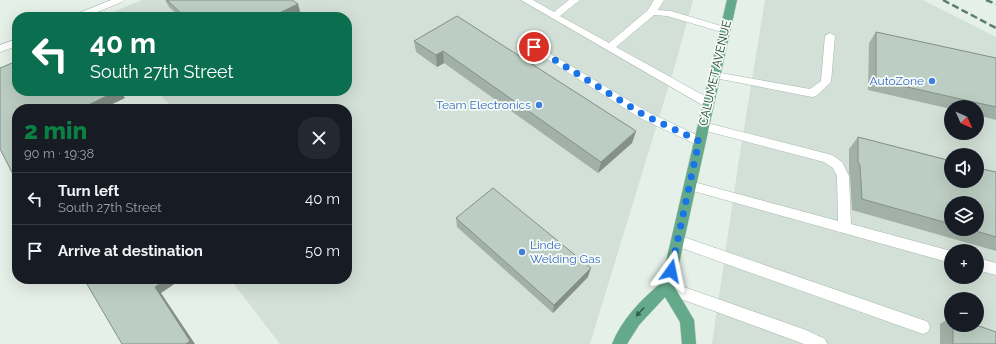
<!DOCTYPE html>
<html lang="en">
<head>
<meta charset="utf-8">
<style>
	body { margin:0; font-family:Raleway,sans-serif; background:#242831; color:#f1f3f6; height:100vh; display:flex; flex-direction:column; font-size:15px; white-space:nowrap }
	* { box-sizing:border-box; margin:0 }
	p { font-size:13px; color:#9ea1a6 }
	.icon { flex:none; width:22px; height:22px; fill:none; stroke:currentColor; stroke-width:2; stroke-linecap:round; stroke-linejoin:round }
	.map { position:relative; flex:1; overflow:hidden }
	.side { position:absolute; left:12px; top:104px; width:340px; height:180px; display:flex; flex-direction:column; background:#171b24; border-radius:16px; box-shadow:0 4px 16px #0002 }
	.side>* { flex:none }
	.top-card { position:absolute; left:12px; top:12px; width:340px; height:84px; border-radius:16px; box-shadow:0 4px 16px #0002; background:#0b6e4f; color:#fff; overflow:hidden }
	.needle { width:26px; rotate:135deg }
	.controls { position:absolute; left:944px; top:100px; display:grid; gap:8px }
	.controls a { display:grid; place-items:center; width:40px; height:40px; border-radius:50%; background:#171b24; box-shadow:0 4px 16px #0002; font-size:20px }
	.pin { position:absolute; display:grid; place-items:center; width:34px; height:34px; color:#fff; margin:-17px; border:2px solid #fff; border-radius:50%; box-shadow:0 1px 4px #0007 }
	.me { position:absolute; width:44px; margin:-22px; rotate:12deg; stroke-linejoin:round; filter:drop-shadow(0 0 3px #0008) }
	.turn { display:flex; align-items:center; gap:14px; height:84px; padding:0 12px; font-size:18px }
	.turn .icon { width:52px; height:52px; stroke-width:2.5 }
	.turn b { display:block; font-size:28px; line-height:34px }
	.round { display:grid; place-items:center; flex:none; width:42px; height:42px; border-radius:16px; background:#242831 }
	.headline { display:flex; align-items:center; justify-content:space-between; height:68px; padding:0 12px }
	h1 { font-size:24px; font-weight:800; line-height:30px; color:#0b8043 }
	ul { padding:0; list-style:none }
	li { display:flex; align-items:center; gap:12px; height:52px; padding:0 12px; border-top:1px solid #363941 }
	li div { flex:1 }
	li b { display:block; font-size:15px }
	li em { font-style:normal }
	.map>svg:first-child { display:block }
	.built { fill:#d2e0d7; fill-rule:evenodd }
	.lines { fill:none; stroke-linecap:round; stroke-linejoin:round }
	.lane-casing { stroke:#a6b9ae; stroke-width:1 }
	.street-casing { stroke:#a6b9ae; stroke-width:1 }
	.primary-casing { stroke:#c1cbc6; stroke-width:1 }
	.lane { fill:#fff; fill-rule:evenodd }
	.street { fill:#fff; fill-rule:evenodd }
	.primary { fill:#64aa8a; fill-rule:evenodd }
	.rail { stroke:#5c7f6f; stroke-width:2.5; stroke-dasharray:7 3.5; stroke-linecap:butt }
	.wall { fill:#a2b1a8; fill-rule:evenodd }
	.shaded-wall { fill:#849088 }
	.building { fill:#bccec3; stroke:#849088 }
	.oneway { fill:#325e4a }
	.route { stroke:#1a73e8; stroke-width:7; stroke-dasharray:0 12.6 }
	.shop-dot { fill:#3f7fe0; stroke:#f6fbf8; stroke-width:1.5 }
	.labels { text-anchor:middle; dominant-baseline:central; stroke-width:3.5; stroke-linejoin:round; paint-order:stroke }
	.street-label { font-size:12px; fill:#214434; stroke:#f6fbf8 }
	.shop-label { font-size:12px; fill:#366cbe; stroke:#f6fbf8; text-anchor:end }
</style>
</head>
<body>
<div class="map">
<svg width="996" height="344" viewBox="0 0 996 344">
	<rect width="100%" height="100%" fill="#e5f0e8"/>
	<path class="built" d="M142,0H693L676,62L590,344H280L230,279H347V109H173L157,91H347V17H101Z
		M765,0H923L996,37V344H712L739,159ZM951,107H977V133H951ZM951,155H977V181H951ZM951,203H977V229H951ZM951,251H977V277H951ZM951,299H977V325H951Z"/>
	<g class="lines">
		<defs>
			<path id="lane" d="M521,0H533L554,12L569,0H580L560,16L609,43L648,10L654,0H664L658,10L671,11L728,28L730,30L728,32L725,33L667,16L654,15L616,47L712,100L713,103L712,106H704Z
				M830,33L835,36L831,82L816,96L812,97L715,78L710,75L715,72L810,89L821,81L825,36Z
				M703,122L832,155L842,162L849,176L851,224L951,251V263L686,189L684,186L686,183L690,181L838,221L837,176L833,168L824,162L699,129L697,126L699,123Z
				M678,235L923,320L928,322L930,327L928,332L923,334L673,245L671,241L673,237Z
				M977,258L996,263V275L977,270Z
				M667,281L806,330L825,339L827,344H804L662,292L660,287L662,282Z"/>
			<path id="street" d="M111,0H124L122,2L85,17H72L74,15Z
				M17,39V46L0,52V45Z
				M534,44L648,112L703,138L705,141L703,144L699,145L695,144L640,118L531,49L529,47L531,45Z"/>
			<path id="primary" d="M727,0H737L674,286L694,320L696,344H682L680,322L665,297L639,325L627,344H612C622,319 640,301 661,283Z"/>
		</defs>
		<use href="#lane" class="lane-casing"/>
		<use href="#street" class="street-casing"/>
		<use href="#primary" class="primary-casing"/>
		<use href="#lane" class="lane"/>
		<use href="#street" class="street"/>
		<use href="#primary" class="primary"/>
		<path class="rail" d="M943,0L996,28
			M986,0L996,4"/>
	</g>
	<path class="wall" d="M165,0H292L301,15L297,17H180L169,7Z
		M457,16L636,131L632,143L598,173L444,63L437,67L416,52L414,41Z
		M876,32L996,58V120L977,115V107H951V109L868,90L869,43Z
		M858,137L996,172V251L852,210L850,176L849,173V149ZM951,203L977,229H951Z
		M456,218L588,277L553,313L457,227Z
		M951,317V325H976L996,344H940V324Z"/>
	<path class="shaded-wall" d="M298,4L301,15L297,17H271Z
		M443,51L444,63L437,67L436,55Z
		M117,91H120L125,98L102,109H83L82,108Z
		M636,131L632,143L598,173L601,162Z
		M591,268L588,277L553,313L554,305Z
		M167,279H182L161,293L195,344H186L155,287Z"/>
	<path class="building" d="M167,0H292L298,4L271,17H185Z
		M457,16L636,131L601,162L443,51L436,55L414,41Z
		M876,32L996,58V107L876,80Z
		M12,63L17,70V91H117L82,108L83,109H17V182L0,149V68Z
		M858,137L951,161V181H977V168L996,172V237L969,229H977V203H951V224L862,199L860,165L858,162Z
		M493,188L591,268L554,305L456,218Z
		M84,279H167L155,287L190,341L186,344H122Z
		M953,325H976L996,332V344H953Z"/>
	<defs><path id="oneway-solid" d="M-6-.8H1V-3.2L6.5 0L1 3.2V.8H-6Z"/></defs>
	<use class="oneway" href="#oneway-solid" transform="translate(640 312) rotate(133)"/>
	<g class="lines">
		<path class="route" d="M534,47L644,115L699,141L671,271"/>
	</g>
	<g class="shop-dot">
		<circle cx="932" cy="81" r="4"/>
		<circle cx="539" cy="105" r="4"/>
		<circle cx="522" cy="252" r="4"/>
	</g>
	<g class="labels">
		<g class="street-label">
			<text transform="translate(715 73) rotate(-77)">CALUMET AVENUE</text>
		</g>
		<g class="shop-label">
			<text x="924" y="81">AutoZone</text>
			<text x="531" y="105">Team Electronics</text>
			<text x="530" y="245" text-anchor="start">Linde<tspan x="530" dy="14">Welding Gas</tspan></text>
		</g>
	</g>
</svg>
<div class="controls">
<a><svg class="needle" viewBox="-14 -14 28 28"><path d="M0-13l5 13h-10z" fill="#e53935"/><path d="M0 13l5-13h-10z" fill="#9ea1a6"/></svg></a>
<a><svg class="icon" aria-label="sound" viewBox="0 0 24 24"><path d="M4 9h4l5-4v14l-5-4H4zM17 9q2 3 0 6"/></svg></a>
<a><svg class="icon" aria-label="layers" viewBox="0 0 24 24"><path d="M12 4l9 5-9 5-9-5zM3 14l9 5 9-5"/></svg></a>
<a>+</a>
<a>−</a>
</div>
<div class="pin" style="left:534px;top:47px;background:#d93025"><svg class="icon" aria-label="arrive" viewBox="0 0 24 24"><path d="M6 21V4h12l-3 4 3 4H6"/></svg></div>
<svg class="me" style="left:671px;top:271px" viewBox="-20 -20 40 40"><path d="M0-17L14 15 0 8-14 15z" fill="#1a73e8" stroke="#fff" stroke-width="4"/></svg>
<div class="top-card">
<div class="turn"><svg class="icon" aria-label="left" viewBox="0 0 24 24"><path d="M17 20v-9H6M10 6l-5 5 5 5"/></svg><div><b>40 m</b>South 27th Street</div></div>
</div>
<section class="side">
<div class="headline"><div><h1>2 min</h1><p>90 m · 19:38</p></div><a class="round"><svg class="icon" aria-label="close" viewBox="0 0 24 24"><path d="M6 6l12 12M18 6L6 18"/></svg></a></div>
<ul>
<li><svg class="icon" aria-label="left" viewBox="0 0 24 24"><path d="M17 20v-9H6M10 6l-5 5 5 5"/></svg><div><b>Turn left</b><p>South 27th Street</p></div><em>40 m</em></li>
<li><svg class="icon" aria-label="arrive" viewBox="0 0 24 24"><path d="M6 21V4h12l-3 4 3 4H6"/></svg><div><b>Arrive at destination</b></div><em>50 m</em></li>
</ul>
</section>
</div>
</body>
</html>
